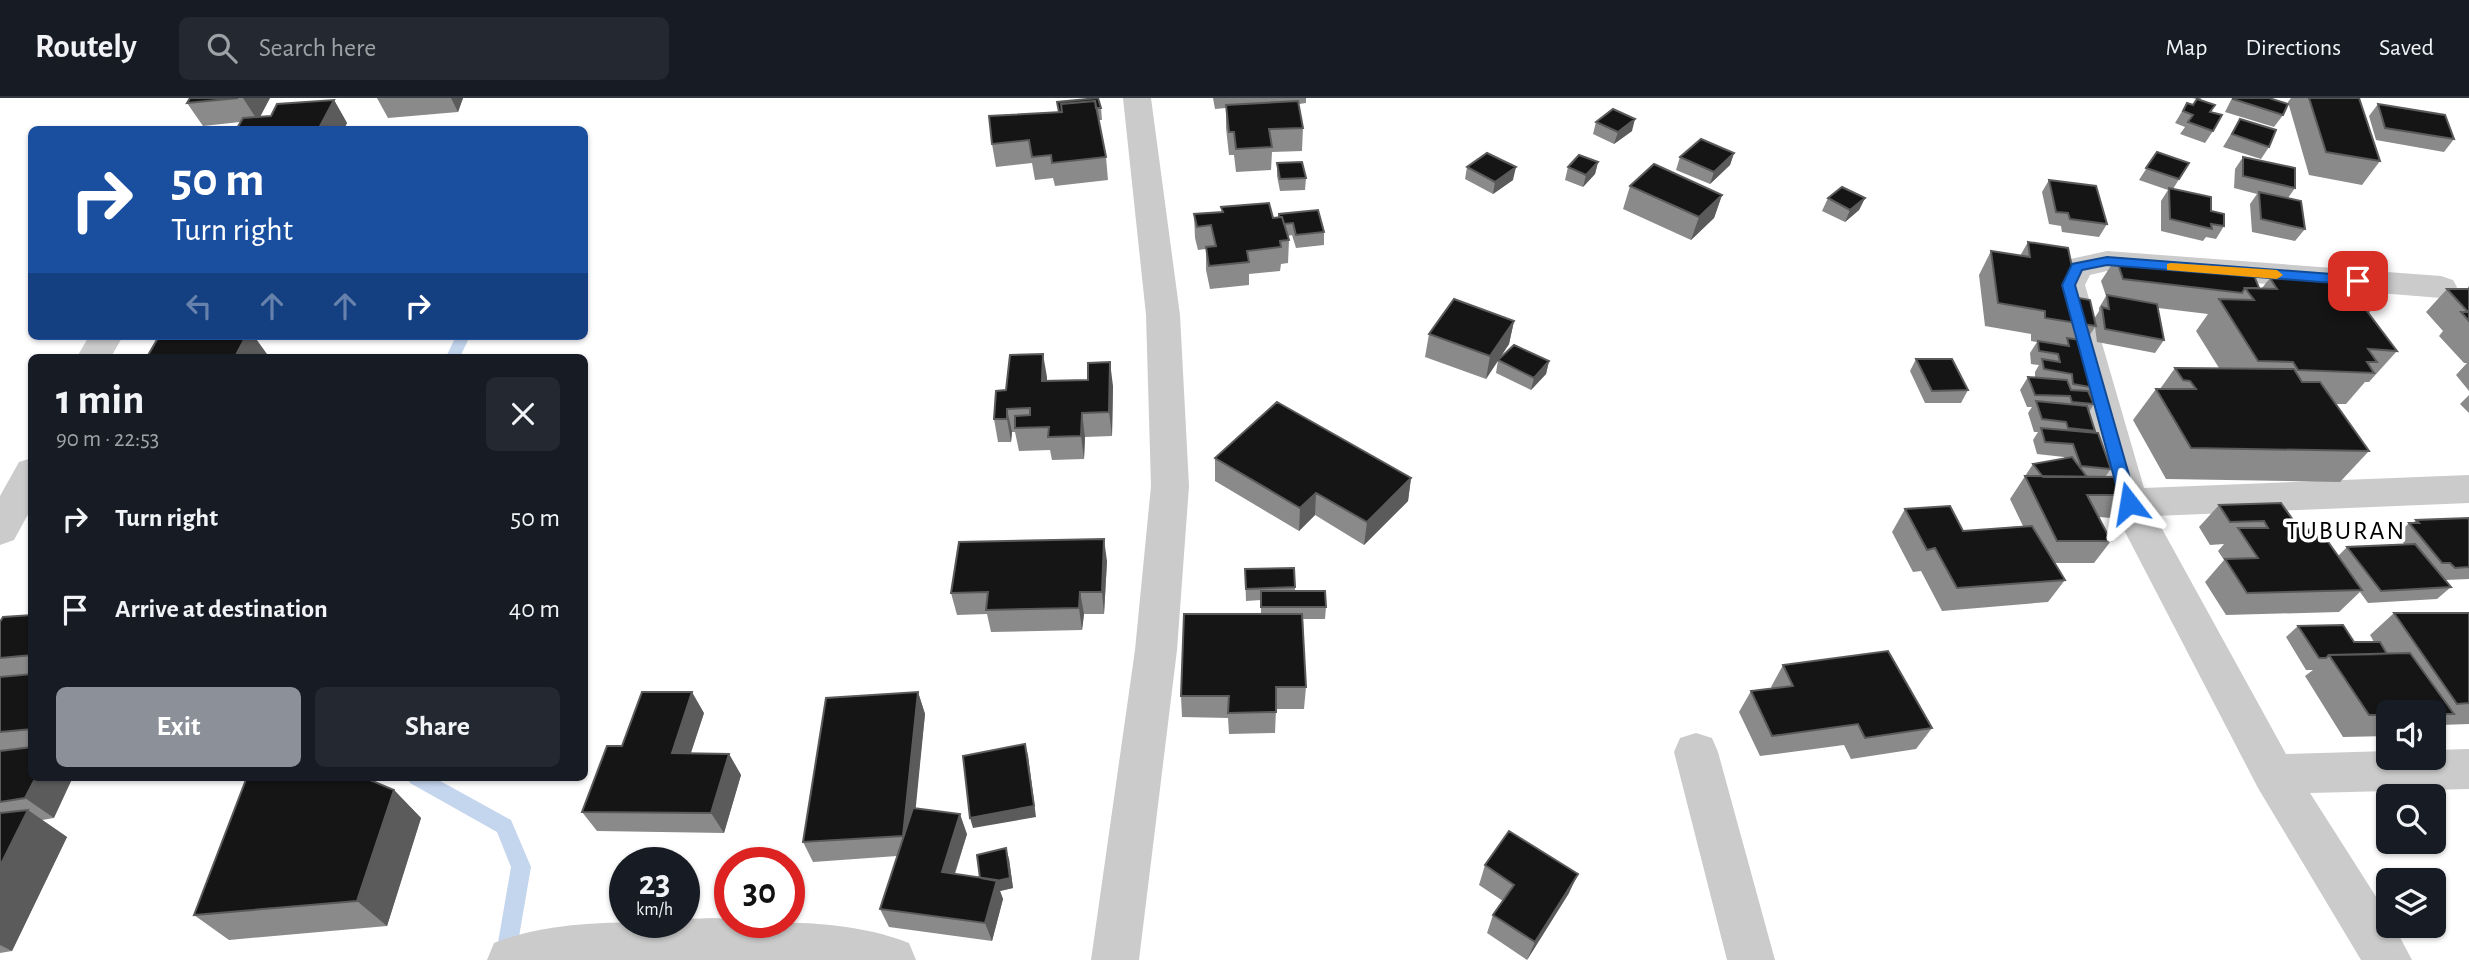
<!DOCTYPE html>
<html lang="en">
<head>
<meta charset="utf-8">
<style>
	body { margin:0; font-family:"Alegreya Sans",sans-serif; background:#242831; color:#f1f3f6; height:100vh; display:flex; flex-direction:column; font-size:26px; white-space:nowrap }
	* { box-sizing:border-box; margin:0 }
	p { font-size:23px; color:#9ea1a6 }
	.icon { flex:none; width:38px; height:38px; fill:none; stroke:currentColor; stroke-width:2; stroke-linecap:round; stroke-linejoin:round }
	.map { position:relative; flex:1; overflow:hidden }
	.sheet { position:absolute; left:28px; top:256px; width:560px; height:427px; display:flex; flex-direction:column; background:#171b24; border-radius:10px; box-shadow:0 2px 5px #0004 }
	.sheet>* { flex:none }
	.banner { position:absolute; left:28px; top:28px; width:560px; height:214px; border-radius:10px; box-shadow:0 2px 5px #0004; background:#1a4fa0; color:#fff; overflow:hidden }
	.controls { position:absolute; left:2376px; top:602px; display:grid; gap:14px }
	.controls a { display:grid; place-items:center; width:70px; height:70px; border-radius:10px; background:#171b24; box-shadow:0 2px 5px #0004; font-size:35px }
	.speed { position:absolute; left:609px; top:749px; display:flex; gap:14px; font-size:35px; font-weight:700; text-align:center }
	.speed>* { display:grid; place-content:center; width:91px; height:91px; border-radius:50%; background:#171b24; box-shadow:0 2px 5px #0004; line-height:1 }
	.speed small { font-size:18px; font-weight:400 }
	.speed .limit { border:10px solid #d22; background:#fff; color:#111 }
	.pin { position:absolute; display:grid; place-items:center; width:60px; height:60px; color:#fff; margin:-30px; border-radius:14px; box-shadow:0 4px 10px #0006 }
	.me { position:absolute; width:77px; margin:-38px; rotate:346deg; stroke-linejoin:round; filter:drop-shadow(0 0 5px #0008) }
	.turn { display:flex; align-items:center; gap:24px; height:147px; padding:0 28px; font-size:32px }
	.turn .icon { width:91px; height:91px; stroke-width:2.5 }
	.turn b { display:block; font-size:49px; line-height:60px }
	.lanes { display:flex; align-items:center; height:66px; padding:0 28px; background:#0003; justify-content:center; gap:35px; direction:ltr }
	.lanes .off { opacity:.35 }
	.round { display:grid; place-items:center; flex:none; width:74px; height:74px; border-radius:10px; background:#242831 }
	.overview { display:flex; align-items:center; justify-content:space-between; height:119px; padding:0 28px }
	h1 { font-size:42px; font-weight:700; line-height:52px }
	.action { display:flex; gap:14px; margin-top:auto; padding:14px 28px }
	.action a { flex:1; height:80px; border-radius:10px; background:#8c9099; color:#fff; font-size:28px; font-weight:700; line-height:80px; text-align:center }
	.action a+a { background:#242831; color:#f1f3f6 }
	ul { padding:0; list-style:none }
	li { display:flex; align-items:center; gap:21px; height:91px; padding:0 28px }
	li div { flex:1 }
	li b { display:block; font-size:26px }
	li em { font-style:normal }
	header { display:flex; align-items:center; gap:42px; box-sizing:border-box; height:98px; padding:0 35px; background:#171b24; border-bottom:2px solid #363941 }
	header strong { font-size:33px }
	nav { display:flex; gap:38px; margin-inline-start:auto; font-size:24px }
	.search { width:490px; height:63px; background:#242831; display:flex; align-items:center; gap:18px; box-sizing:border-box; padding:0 24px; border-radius:10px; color:#9ea1a6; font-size:26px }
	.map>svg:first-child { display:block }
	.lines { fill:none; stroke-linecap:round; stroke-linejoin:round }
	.stream { fill:#c4d5ee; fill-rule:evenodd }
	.minor { fill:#cbcbcb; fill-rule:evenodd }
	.tertiary { fill:#cbcbcb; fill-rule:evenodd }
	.wall { fill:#8a8a8a }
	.shaded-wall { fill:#5b5b5b }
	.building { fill:#151515; stroke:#5b5b5b; stroke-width:2 }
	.route { fill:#1a73e8; stroke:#114b97; stroke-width:2 }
	.slow { fill:#f59e0b }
	.labels { text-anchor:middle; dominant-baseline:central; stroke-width:7; stroke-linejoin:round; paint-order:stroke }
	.neighbourhood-label { font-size:26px; letter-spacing:2px; fill:#000; stroke:#fff }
</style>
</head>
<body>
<header>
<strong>Routely</strong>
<div class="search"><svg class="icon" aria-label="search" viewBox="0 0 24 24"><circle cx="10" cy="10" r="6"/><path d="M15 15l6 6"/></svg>Search here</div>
<nav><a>Map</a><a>Directions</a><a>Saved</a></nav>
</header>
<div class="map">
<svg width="2469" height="862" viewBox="0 0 2469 862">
	<rect width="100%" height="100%" fill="#fff"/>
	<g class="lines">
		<path class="stream" d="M456,238H470L460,259H446Z
			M407,679H433L511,722L531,769L515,862H495L511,769L497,734L410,685Z"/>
		<path class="minor" d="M1123,0H1151L1180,217L1189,388L1177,552L1139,862H1091L1135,552L1151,388L1146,217Z
			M2107,153L2441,178L2453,182L2457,189L2453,196L2441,200L2107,173L2090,177L2085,187L2144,390L2469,377V405L2155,418L2286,656L2389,653V660H2434V652L2469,651V691L2310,695L2389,819V828H2394L2412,862H2361L2258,690L2110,405L2053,187L2066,162Z
			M89,238H123L111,259H77Z
			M32,360V409L14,442L0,447V398L19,364Z
			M1696,635L1712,640L1718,654L1775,862H1727L1674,654L1680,640Z"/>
		<path class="tertiary" d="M714,820L730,821V824C789,824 853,823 909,845L916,862H487L494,845C552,822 622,824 684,824V821Z"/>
	</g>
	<path class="wall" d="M190,0H270L259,19L271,18L334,2L347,25L240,24L203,28L187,5Z
		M377,0H463L458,14L388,20Z
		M1213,0H1306V5L1299,6L1303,30L1302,53L1272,54L1271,72L1236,74L1234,57H1229L1226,30V10L1215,11Z
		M2192,0H2201L2200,2L2210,14L2213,33L2205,45L2180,36L2185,29L2175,25L2187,5L2193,7L2197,1Z
		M2232,0H2269L2283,17L2274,29L2225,14Z
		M2291,0H2359L2380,63L2362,87L2309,77L2288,4Z
		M1057,4L1101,10L1102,22H1099L1106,59L1108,82L1055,88L1053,80L1035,82L1032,65L996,69L992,46L1059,14Z
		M2378,6L2454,41L2444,54L2376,42L2369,18Z
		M2240,21L2269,49L2261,61L2223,49Z
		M1596,24L1632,33L1614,46L1593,36Z
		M2157,54L2189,65L2173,91L2211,113L2224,128L2216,141L2206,139L2203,143L2161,133V103L2168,92L2139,82Z
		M1734,55L1730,67L1710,86L1676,72L1680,59Z
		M2243,59L2295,90L2288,100L2305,131L2295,143L2252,134L2250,106L2257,96L2234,90L2235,71Z
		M1598,64L1595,76L1583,89L1565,82L1568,69Z
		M1277,65L1306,80L1305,92L1280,93L1277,78Z
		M1467,69L1513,82L1493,96L1465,81Z
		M2049,82L2107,126L2099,139L2062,134L2061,128L2049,126L2042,94Z
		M1630,88L1722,97L1714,120L1691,142L1623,111Z
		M1828,100H1865L1859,112L1845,124L1822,113Z
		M1221,109L1273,120L1278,119L1279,116L1324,134V147L1296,150L1292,137L1288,138L1289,142L1288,165L1281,166L1280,173L1249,176V187L1210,191L1206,172V151L1198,152L1195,140L1194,116L1222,114Z
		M2028,144L2074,178L2071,183L2073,199L2094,221L2099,213V210L2106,198L2101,183L2116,160L2259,190H2262L2270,180L2378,204L2369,215L2397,253L2369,284H2365L2346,306H2335L2369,353L2340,384L2166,381L2133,322L2156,291H2160L2175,270H2219L2196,233L2208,216L2158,210L2164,242L2155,255L2097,244L2095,229L2086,243L2095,290L2090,297L2094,306L2089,314L2095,333L2094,335L2111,371L2105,379L2129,397L2111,420L2099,419L2111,443L2094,465H2055L2065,482L2048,504L1942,513L1921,473L1913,474L1892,434L1905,411L1963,433L2023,428L2010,401L2033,366L2065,361L2064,359L2037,356L2033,342L2038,334H2034L2028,315L2032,309H2027L2020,292L2028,279L2035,280V274L2039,267L2031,266L2030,255L2037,244L2031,243V236L1985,228L1979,177L1991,153L2020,158Z
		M2469,188V293L2456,277L2467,265H2464L2439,238L2443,233L2426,214L2447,191H2467Z
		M1514,223L1509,246L1486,281L1425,259L1429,236Z
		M1916,261L1968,292L1961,305H1925L1910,273Z
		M1498,262L1549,263L1546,276L1531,292L1496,275Z
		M1047,279V283L1113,288L1112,338L1085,339L1084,361L1052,362L1050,352L1019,353L1015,334H1012L1011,344H998L994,321L1006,292Z
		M2469,297V315L2460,306Z
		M1215,360L1411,380L1408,403L1364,447L1315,417L1299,433L1215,383Z
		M2219,407L2300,432L2338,458L2347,449L2404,446L2397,437L2409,425H2413L2416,422L2469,420V481L2445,482L2451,489L2437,501L2368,505L2360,494L2339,514L2226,517L2205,484L2224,462L2218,453L2224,446L2210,447L2199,429Z
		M1107,463L1104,516H1084L1082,532L991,534L987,516L957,517L951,495Z
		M1245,471L1295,489V493L1326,509L1325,521H1303L1306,589L1304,611H1276L1275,635L1229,636L1228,620L1182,619L1181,598L1261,516V502L1246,503Z
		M2394,515H2469V626L2440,627L2434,631V614H2389V638L2343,639L2305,578L2313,572H2306L2286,539L2298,528L2354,544H2374L2370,537Z
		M32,517V679L54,720L42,722L67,739L12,853L0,855V524Z
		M1783,567L1932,630L1916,651L1851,661L1844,647L1760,658L1739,614L1751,593L1772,590L1771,589Z
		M918,594L925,616L915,710L967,736L955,776L980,780L1009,761L1013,790L1000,793L1003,801L992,843L889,829L880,811L897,758L813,764L803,744Z
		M704,615L691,655L729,656L741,677L724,735L597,733L582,714L622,648Z
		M447,679H499L497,683H450Z
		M394,692L421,720L387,828L229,842L194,817Z
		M1485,767L1569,795L1527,862L1487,835L1493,817L1503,803L1479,787Z"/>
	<path class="shaded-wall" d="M243,0H270L258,23Z
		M451,0H463L458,14Z
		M334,2L347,25L344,32H318Z
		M1635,21L1632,33L1614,46L1618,34Z
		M1734,55L1730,67L1710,86L1714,74Z
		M1598,64L1595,76L1583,89L1586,77Z
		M1516,69L1513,82L1493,96L1495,84Z
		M1722,97L1714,120L1691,142L1699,119Z
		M1865,100L1859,112L1845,124L1850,112Z
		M1514,223L1509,246L1486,281L1490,258Z
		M246,238H254L267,256L265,259H235Z
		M1043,256L1047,279L1046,307L1042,283Z
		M1549,263L1546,276L1531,292L1534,280Z
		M1110,264L1113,288L1112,338L1109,314Z
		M1007,311L1012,334L1011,344L1007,321Z
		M1082,315L1085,339L1084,361L1081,338Z
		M1411,380L1408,403L1364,447L1367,424Z
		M1316,395L1315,417L1299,433L1300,410Z
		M1104,441L1107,463L1104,516L1102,494Z
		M1080,494L1084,516L1082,532L1079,510Z
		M692,594L704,615L684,675L672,655Z
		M918,594L925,616L911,758L903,738Z
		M1025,646L1028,657L1036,719L973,730L970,720Z
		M729,656L741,677L724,735L711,715Z
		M36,679H73L54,720L25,700Z
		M394,692L421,720L387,828L357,803Z
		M28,712L67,739L12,853L0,847V768Z
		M960,716L967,736L949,793L942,774Z
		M1006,750L1009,761L1013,790L1000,793L1003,801L992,843L985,825Z
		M1578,776L1569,795L1527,862L1535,844Z"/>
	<path class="building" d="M190,0H238L187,5Z
		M1098,0L1101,10H1096L1095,3L1061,6L1062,14H1059L1057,4Z
		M2233,0H2269L2288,6L2283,17L2233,1Z
		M2309,0H2359L2380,63L2326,54Z
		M2197,1L2215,7L2210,14L2222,17L2213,33L2188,24L2193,17L2183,13L2187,5L2193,7Z
		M334,2L318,32H236L243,20L271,18L277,6Z
		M1095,3L1106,59L1052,65L1051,57L1032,59L1029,42L992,46L989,18L1062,14L1061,6Z
		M1298,3L1303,30L1269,31L1272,49L1236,51L1234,34H1229L1226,7Z
		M2378,6L2445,17L2454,41L2385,30Z
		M1613,11L1635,21L1618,34L1596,24Z
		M2240,21L2276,32L2269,49L2232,36Z
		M1701,41L1734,55L1714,74L1680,59Z
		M2157,54L2189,65L2179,81L2146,70Z
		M1487,55L1516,69L1495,84L1467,69Z
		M1579,57L1598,64L1586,77L1568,69Z
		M2243,59L2295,70V90L2243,78Z
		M1302,64L1306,80L1280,81L1277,65Z
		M1654,66L1722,97L1699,119L1630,88Z
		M2049,82L2096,88L2107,126L2070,121L2068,115L2056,114Z
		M1842,89L1865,100L1850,112L1828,100Z
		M2169,90L2211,99V113L2224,116V128L2211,126L2212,131L2170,121Z
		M2259,94L2301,103L2305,131L2261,121Z
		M1269,105L1273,120L1282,119L1289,142L1280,143L1281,149L1247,153L1249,164L1209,168L1206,149L1216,148L1211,127L1197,129L1194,116L1223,114L1221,109Z
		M1318,112L1324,134L1296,137L1293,125L1284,126L1282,119H1279V116Z
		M2028,144L2068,150L2074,178L2069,177L2073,199L2090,202L2096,228L2045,220V213L1998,205L1991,153L2030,159Z
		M2116,160L2253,175L2259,190H2245L2242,195L2123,181Z
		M2270,180L2363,183L2378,204H2360L2397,253L2368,251L2377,264H2367L2374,275L2298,272L2293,264L2258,263L2219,201L2254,202L2245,190L2277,191Z
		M2447,191H2469V223L2461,214H2468Z
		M2107,197L2157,206L2164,242L2105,231L2102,209L2109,211Z
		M1454,201L1514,223L1490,258L1429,236Z
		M183,238H246L235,259H147L158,240Z
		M2067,240L2087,243L2095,290L2073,286L2072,276L2044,271L2042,261L2060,264L2058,256L2039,253L2038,243L2069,248Z
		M1514,247L1549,263L1534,280L1498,262Z
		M1043,256L1042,283L1088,282V265L1110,264L1109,314L1082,315L1081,338L1048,339L1049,329L1015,330V318L1030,317V310L1007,311V321H994L996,293L1006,292L1010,257Z
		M1916,261H1952L1968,292L1932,293Z
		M2175,270L2294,271L2302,284H2320L2369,353L2191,350L2156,291H2196L2190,283L2183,282Z
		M2028,279L2067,282L2071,292L2088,293L2094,306L2072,304L2070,298L2035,297Z
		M2036,303L2087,308L2095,333L2068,330L2066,324L2042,321Z
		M1277,304L1411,380L1367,424L1316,395L1300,410L1215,360Z
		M2041,330L2098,335L2111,371L2081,368L2073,346L2045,344Z
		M2072,359L2087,379H2043L2033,366Z
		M2025,378L2118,379L2129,397H2087L2111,443H2057Z
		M2281,405L2300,432L2319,431L2362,492L2247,495L2225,461L2258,460L2238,430H2268L2264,423L2230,424L2219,407Z
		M1950,408L1963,433L2032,428L2065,482L1957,490L1935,450L1927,452L1905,411Z
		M2469,420V469L2455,470L2450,465H2442L2409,425H2419L2416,422Z
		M1104,441L1102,494H1080L1079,510L986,512L988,494L951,495L959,444Z
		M2415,446L2451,489L2381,493L2347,449Z
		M1294,470L1295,489L1246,491L1245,471Z
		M1261,493H1325L1326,509H1261Z
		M2394,515H2469V605L2457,606Z
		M1184,516H1302L1306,589H1276V614L1228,615L1229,598H1181Z
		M32,517V557L0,560V524L3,519Z
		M2343,527L2354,544H2380L2387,556L2329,557L2326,560H2319L2298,528Z
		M1888,553L1932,630L1865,640L1858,626L1772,638L1751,593L1793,588L1783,567Z
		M2410,555L2454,616H2434V614H2389V617H2369L2329,557Z
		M32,576V631L0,634V579Z
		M642,594H692L672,655L729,656L711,715L582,714L607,648H622Z
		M918,594L903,738L803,744L826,600Z
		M1025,646L1034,708L970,720L963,658Z
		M32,649V679H36L25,700L0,704V653Z
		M247,679H363L394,692L357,803L194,817Z
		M913,710L960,716L942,774L997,782L985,825L880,811Z
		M28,712L0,768V715Z
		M1509,733L1578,776L1535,844L1493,817L1514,787L1485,767Z
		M1006,750L1010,780L997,783L980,780L977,757Z"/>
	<path class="route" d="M2107,159L2358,178L2364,183L2358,187L2107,167L2082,172L2075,187L2137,405L2129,410L2121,405L2062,187L2072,166Z"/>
	<path class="slow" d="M2171,165L2277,172L2283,177L2277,181L2167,172V166Z"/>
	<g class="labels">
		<g class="neighbourhood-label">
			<text x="2346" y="433">TUBURAN</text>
		</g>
	</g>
</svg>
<div class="controls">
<a><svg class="icon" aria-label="sound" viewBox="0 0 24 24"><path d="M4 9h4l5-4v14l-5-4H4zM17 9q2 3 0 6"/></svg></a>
<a><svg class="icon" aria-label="search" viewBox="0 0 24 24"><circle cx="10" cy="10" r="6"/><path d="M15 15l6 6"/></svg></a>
<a><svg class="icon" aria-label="layers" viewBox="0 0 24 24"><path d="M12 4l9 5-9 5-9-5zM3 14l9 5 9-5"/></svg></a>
</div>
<div class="speed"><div>23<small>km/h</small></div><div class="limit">30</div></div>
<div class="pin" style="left:2358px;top:183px;background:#d93025"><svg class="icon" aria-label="arrive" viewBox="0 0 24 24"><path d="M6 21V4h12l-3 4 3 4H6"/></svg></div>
<svg class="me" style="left:2129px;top:405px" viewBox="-20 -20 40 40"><path d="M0-17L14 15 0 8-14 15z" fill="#1a73e8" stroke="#fff" stroke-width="4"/></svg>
<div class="banner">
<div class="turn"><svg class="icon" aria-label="right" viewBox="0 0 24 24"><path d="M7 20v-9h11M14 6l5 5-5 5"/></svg><div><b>50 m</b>Turn right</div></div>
<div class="lanes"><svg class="icon off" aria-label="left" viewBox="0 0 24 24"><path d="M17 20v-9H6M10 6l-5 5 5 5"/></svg><svg class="icon off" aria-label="ahead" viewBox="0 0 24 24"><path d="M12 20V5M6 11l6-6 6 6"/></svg><svg class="icon off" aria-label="ahead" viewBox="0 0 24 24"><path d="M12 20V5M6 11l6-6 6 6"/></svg><svg class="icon" aria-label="right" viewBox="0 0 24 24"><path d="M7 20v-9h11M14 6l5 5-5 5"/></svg></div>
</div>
<section class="sheet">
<div class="overview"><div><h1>1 min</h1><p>90 m · 22:53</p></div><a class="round"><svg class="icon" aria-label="close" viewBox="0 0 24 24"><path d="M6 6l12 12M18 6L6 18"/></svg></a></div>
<ul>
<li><svg class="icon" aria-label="right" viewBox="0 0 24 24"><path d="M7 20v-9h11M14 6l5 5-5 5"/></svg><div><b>Turn right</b></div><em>50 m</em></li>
<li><svg class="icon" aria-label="arrive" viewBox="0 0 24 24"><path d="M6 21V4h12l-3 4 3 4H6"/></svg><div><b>Arrive at destination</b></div><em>40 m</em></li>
</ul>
<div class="action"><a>Exit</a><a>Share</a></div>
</section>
</div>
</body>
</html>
